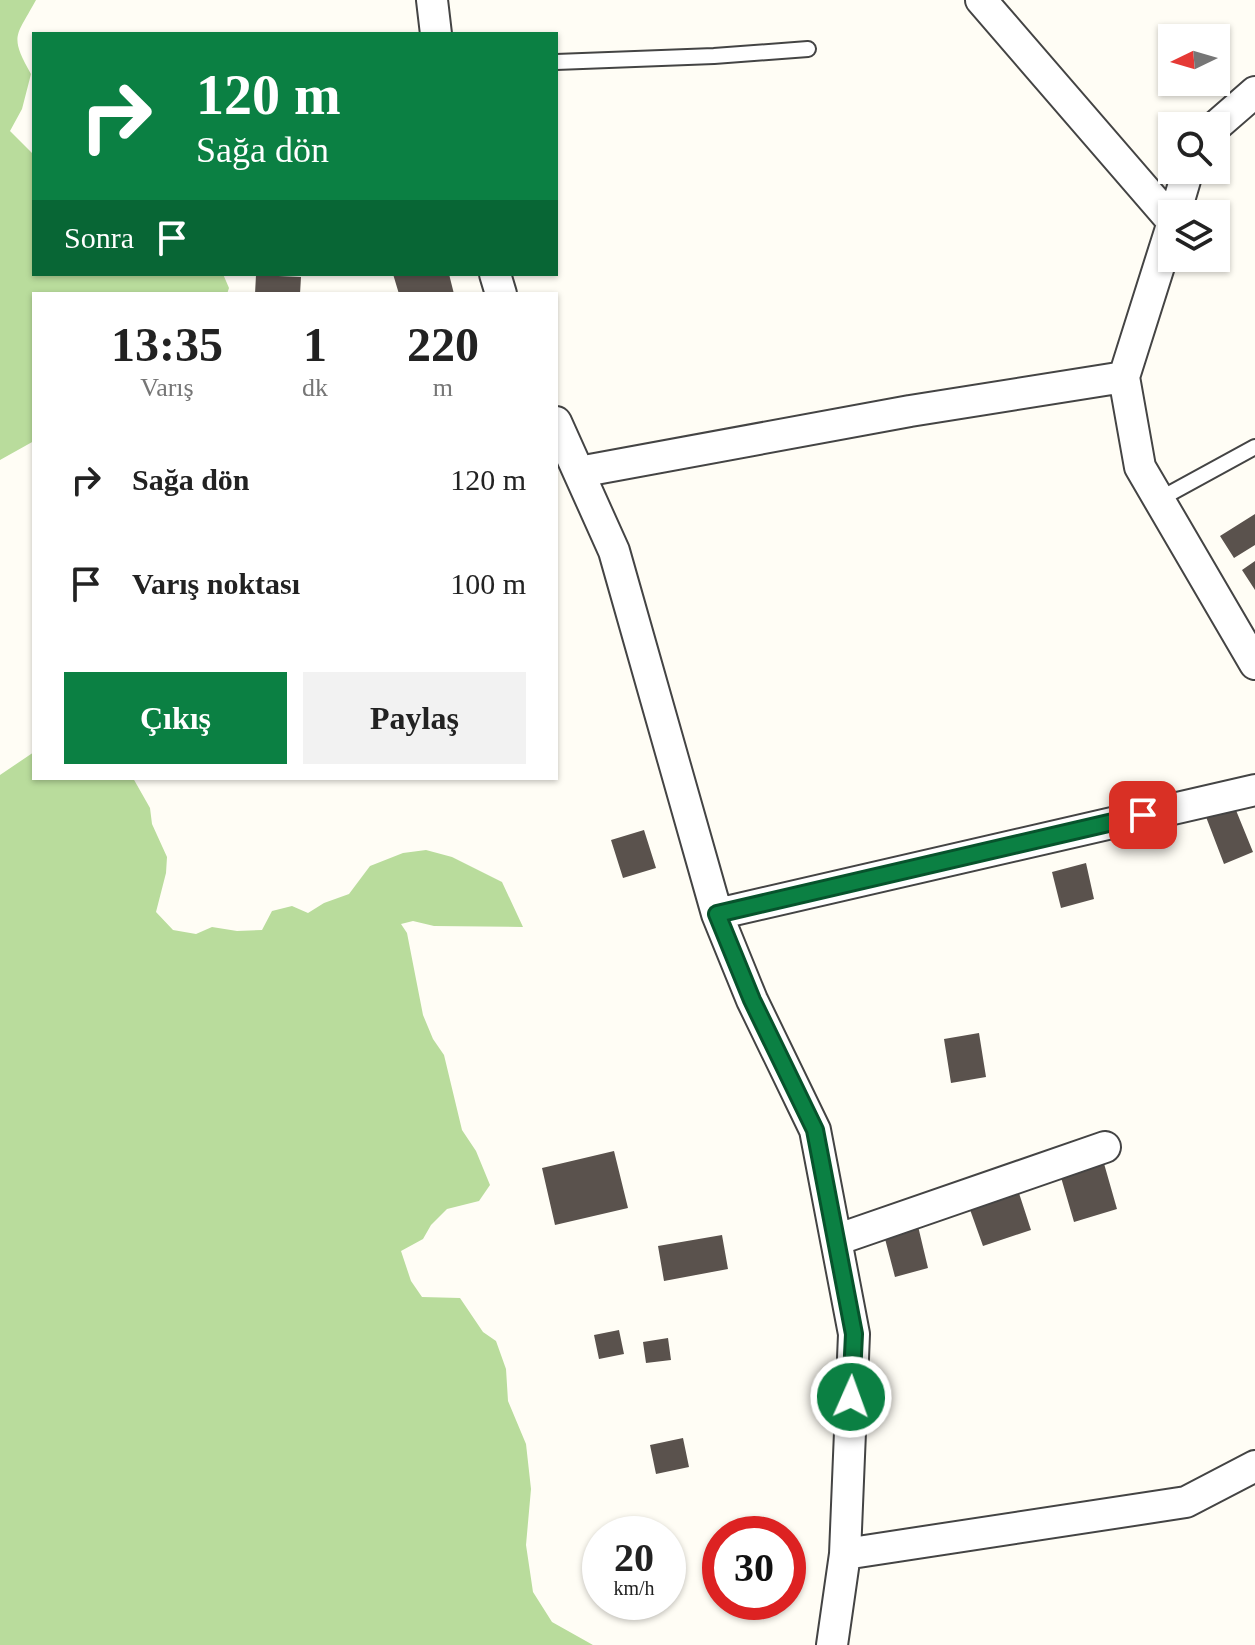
<!DOCTYPE html>
<html lang="tr">
<head>
<meta charset="utf-8">
<style>
	body { margin:0; font-family:"Times New Roman",serif; background:#f2f2f2; color:#222; height:100vh; display:flex; flex-direction:column; font-size:30px; white-space:nowrap }
	* { box-sizing:border-box; margin:0 }
	p { font-size:26px; color:#767676 }
	.icon { flex:none; width:44px; height:44px; fill:none; stroke:currentColor; stroke-width:2; stroke-linecap:round; stroke-linejoin:round }
	.map { position:relative; flex:1; overflow:hidden }
	.side { position:absolute; left:32px; top:292px; width:526px; height:488px; display:flex; flex-direction:column; background:#fff; border-radius:0px; box-shadow:0 2px 6px #0004 }
	.side>* { flex:none }
	.hud { position:absolute; left:32px; top:32px; width:526px; height:244px; border-radius:0px; box-shadow:0 2px 6px #0004; background:#0b8043; color:#fff; overflow:hidden }
	.needle { width:52px; rotate:265deg }
	.tools { position:absolute; left:1158px; top:24px; display:grid; gap:16px }
	.tools a { display:grid; place-items:center; width:72px; height:72px; border-radius:0px; background:#fff; box-shadow:0 2px 6px #0004; font-size:40px }
	.speed { position:absolute; left:582px; top:1516px; display:flex; gap:16px; font-size:40px; font-weight:700; text-align:center }
	.speed>* { display:grid; place-content:center; width:104px; height:104px; border-radius:50%; background:#fff; box-shadow:0 2px 6px #0004; line-height:1 }
	.speed small { font-size:20px; font-weight:400 }
	.speed .limit { border:12px solid #d22; background:#fff; color:#111 }
	.pin { position:absolute; display:grid; place-items:center; width:68px; height:68px; color:#fff; margin:-34px; border-radius:16px; box-shadow:0 4px 12px #0006 }
	.me { position:absolute; width:88px; margin:-44px; rotate:2deg; stroke-linejoin:round; filter:drop-shadow(0 0 6px #0008) }
	.turn { display:flex; align-items:center; gap:28px; height:168px; padding:0 32px; font-size:36px }
	.turn .icon { width:104px; height:104px; stroke-width:2.5 }
	.turn b { display:block; font-size:56px; line-height:68px }
	.then { display:flex; align-items:center; height:76px; padding:0 32px; background:#0003; gap:16px; font-size:30px }
	.eta { display:flex; justify-content:space-evenly; align-items:center; height:136px; text-align:center }
	.eta b { font-size:48px; font-weight:600; line-height:56px }
	.button { display:flex; gap:16px; margin-top:auto; padding:16px 32px }
	.button a { flex:1; height:92px; border-radius:0px; background:#0b8043; color:#fff; font-size:32px; font-weight:600; line-height:92px; text-align:center }
	.button a+a { background:#f2f2f2; color:#222 }
	ul { padding:0; list-style:none }
	li { display:flex; align-items:center; gap:24px; height:104px; padding:0 32px }
	li div { flex:1 }
	li b { display:block; font-size:30px }
	li em { font-style:normal }
	.map>svg:first-child { display:block }
	.forest { fill:#b9dc9c }
	.building { fill:#5a524d }
	.lines { fill:none; stroke-linecap:round; stroke-linejoin:round }
	.lane-casing { stroke:#444; stroke-width:18 }
	.street-casing { stroke:#444; stroke-width:34 }
	.lane { stroke:#fff; stroke-width:14 }
	.street { stroke:#fff; stroke-width:30 }
	.route-casing { stroke:#07532c; stroke-width:20 }
	.route { stroke:#0b8043; stroke-width:14 }
</style>
</head>
<body>
<div class="map">
<svg width="1255" height="1645" viewBox="0 0 1255 1645">
	<rect width="100%" height="100%" fill="#fffdf5"/>
	<path class="forest" d="M0,0H36C16,37 9,35 31,74L22,109L10,131L34,155V274H223L229,288L227,294H34V441L0,460Z
		M34,752V778H133L150,808L152,824L167,857L166,873L156,912L173,930L196,934L212,927L237,931L262,930L272,911L292,906L308,913L324,903L349,894L370,866L403,853L426,850L452,857L502,882L523,927L434,926L413,921L401,924L407,933L423,1015L433,1039L444,1055L462,1130L476,1151L490,1185L479,1201L447,1209L431,1225L423,1239L401,1251L411,1281L422,1297L460,1298L483,1332L496,1341L506,1369L508,1401L526,1444L531,1489L526,1545L533,1592L552,1622L593,1645H0V775Z"/>
	<path class="building" d="M393,274H449L454,294H399Z
		M256,275L301,277L300,294H255Z
		M1255,514V545L1234,558L1220,536Z
		M1255,561V590L1242,570Z
		M1231,798L1253,852L1224,864L1203,809Z
		M644,830L656,868L623,878L611,840Z
		M1086,863L1094,899L1061,908L1052,872Z
		M979,1033L986,1077L951,1083L944,1039Z
		M614,1151L628,1208L555,1225L542,1168Z
		M1103,1160L1117,1209L1074,1222L1060,1174Z
		M1017,1187L1031,1230L983,1246L968,1204Z
		M918,1226L928,1268L895,1277L884,1235Z
		M722,1235L728,1269L664,1281L658,1246Z
		M619,1330L624,1354L599,1359L594,1335Z
		M668,1338L671,1360L646,1363L643,1342Z
		M683,1438L689,1467L656,1474L650,1445Z"/>
	<g class="lines">
		<defs>
			<path id="lane" d="M556,62L714,56L808,49
				M1158,500L1255,447"/>
			<path id="street" d="M432,0L436,34
				M981,0L1172,221
				M1216,126L1255,92
				M1175,214L1188,170
				M1172,225L1124,377L1140,467L1255,664
				M495,274L501,294
				M556,422L614,551L717,914L752,1000L815,1130L854,1334L845,1554L832,1645
				M579,472L910,411L1124,377
				M717,914L1255,790
				M836,1240L1105,1147
				M845,1554L1186,1502L1255,1466"/>
		</defs>
		<use href="#lane" class="lane-casing"/>
		<use href="#street" class="street-casing"/>
		<use href="#lane" class="lane"/>
		<use href="#street" class="street"/>
	</g>
	<g class="lines">
		<defs>
			<path id="route" d="M851,1397L854,1334L815,1130L752,1000L717,914L1143,815"/>
		</defs>
		<use href="#route" class="route-casing"/>
		<use href="#route" class="route"/>
	</g>
</svg>
<div class="tools">
<a><svg class="needle" viewBox="-14 -14 28 28"><path d="M0-13l5 13h-10z" fill="#e53935"/><path d="M0 13l5-13h-10z" fill="#767676"/></svg></a>
<a><svg class="icon" aria-label="search" viewBox="0 0 24 24"><circle cx="10" cy="10" r="6"/><path d="M15 15l6 6"/></svg></a>
<a><svg class="icon" aria-label="layers" viewBox="0 0 24 24"><path d="M12 4l9 5-9 5-9-5zM3 14l9 5 9-5"/></svg></a>
</div>
<div class="speed"><div>20<small>km/h</small></div><div class="limit">30</div></div>
<div class="pin" style="left:1143px;top:815px;background:#d93025"><svg class="icon" aria-label="arrive" viewBox="0 0 24 24"><path d="M6 21V4h12l-3 4 3 4H6"/></svg></div>
<svg class="me" style="left:851px;top:1397px" viewBox="-20 -20 40 40"><circle r="17" fill="#0b8043" stroke="#fff" stroke-width="3"/><path d="M0-11L8 9 0 5-8 9z" fill="#fff"/></svg>
<div class="hud">
<div class="turn"><svg class="icon" aria-label="right" viewBox="0 0 24 24"><path d="M7 20v-9h11M14 6l5 5-5 5"/></svg><div><b>120 m</b>Sağa dön</div></div>
<div class="then">Sonra<svg class="icon" aria-label="arrive" viewBox="0 0 24 24"><path d="M6 21V4h12l-3 4 3 4H6"/></svg></div>
</div>
<section class="side">
<div class="eta">
<div><b>13:35</b><p>Varış</p></div>
<div><b>1</b><p>dk</p></div>
<div><b>220</b><p>m</p></div>
</div>
<ul>
<li><svg class="icon" aria-label="right" viewBox="0 0 24 24"><path d="M7 20v-9h11M14 6l5 5-5 5"/></svg><div><b>Sağa dön</b></div><em>120 m</em></li>
<li><svg class="icon" aria-label="arrive" viewBox="0 0 24 24"><path d="M6 21V4h12l-3 4 3 4H6"/></svg><div><b>Varış noktası</b></div><em>100 m</em></li>
</ul>
<div class="button"><a>Çıkış</a><a>Paylaş</a></div>
</section>
</div>
</body>
</html>
